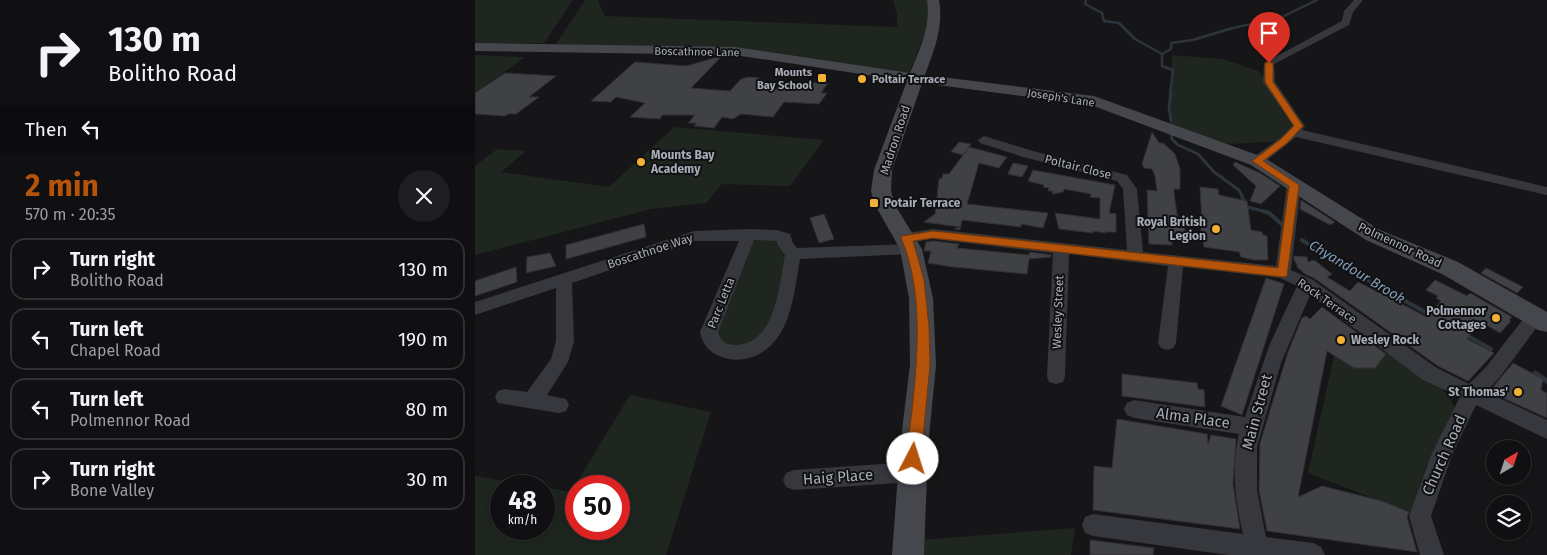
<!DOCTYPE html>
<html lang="en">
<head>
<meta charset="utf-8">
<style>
	body { margin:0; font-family:"Fira Sans",sans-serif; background:#1e1e20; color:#f1f3f6; height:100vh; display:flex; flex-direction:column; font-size:19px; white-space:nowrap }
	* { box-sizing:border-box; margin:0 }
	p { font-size:16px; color:#9c9d9f }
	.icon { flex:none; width:28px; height:28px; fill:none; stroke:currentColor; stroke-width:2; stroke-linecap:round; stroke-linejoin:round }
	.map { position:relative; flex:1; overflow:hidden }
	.panel { display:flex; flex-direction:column; background:#101012; width:475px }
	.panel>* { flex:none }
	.guide { background:#101012; color:#f1f3f6; overflow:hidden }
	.needle { width:32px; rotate:39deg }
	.buttons { position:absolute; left:1011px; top:440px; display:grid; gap:10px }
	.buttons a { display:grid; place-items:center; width:45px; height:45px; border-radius:50%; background:#101012; box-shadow:0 2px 12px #0003,0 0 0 1px #303032; font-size:25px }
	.speed { position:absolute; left:15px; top:475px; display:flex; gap:10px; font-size:25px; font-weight:700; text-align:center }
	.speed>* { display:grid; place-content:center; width:65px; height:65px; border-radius:50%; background:#101012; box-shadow:0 2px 12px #0003,0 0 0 1px #303032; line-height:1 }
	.speed small { font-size:12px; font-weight:400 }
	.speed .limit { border:8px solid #d22; background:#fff; color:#111 }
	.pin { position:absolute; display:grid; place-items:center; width:42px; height:42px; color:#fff; margin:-51px -21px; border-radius:50% 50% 50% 0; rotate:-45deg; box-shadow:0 0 5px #0007 }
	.pin .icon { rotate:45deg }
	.me { position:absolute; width:55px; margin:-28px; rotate:5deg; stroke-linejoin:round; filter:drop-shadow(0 0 4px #0008) }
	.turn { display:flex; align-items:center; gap:18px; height:105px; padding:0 25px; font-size:22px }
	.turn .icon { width:65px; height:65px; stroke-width:2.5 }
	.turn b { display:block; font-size:35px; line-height:42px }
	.then { display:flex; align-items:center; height:48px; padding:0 25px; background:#0003; gap:10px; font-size:19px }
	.round { display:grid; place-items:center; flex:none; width:52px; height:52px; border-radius:26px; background:#1e1e20 }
	.headline { display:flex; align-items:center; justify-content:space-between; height:85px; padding:0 25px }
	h1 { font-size:30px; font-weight:700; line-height:38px; color:#b45309 }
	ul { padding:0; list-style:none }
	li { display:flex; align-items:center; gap:15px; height:62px; margin:0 10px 8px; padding:0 15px; border:2px solid #303032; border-radius:15px }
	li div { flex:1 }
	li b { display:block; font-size:19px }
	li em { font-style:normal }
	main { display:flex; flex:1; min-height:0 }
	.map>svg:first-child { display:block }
	.green { fill:#1e261f; fill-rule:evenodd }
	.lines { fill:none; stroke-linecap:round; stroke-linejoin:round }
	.stream-far3 { stroke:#2c353c; stroke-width:2.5 }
	.stream-far2 { stroke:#2c353c; stroke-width:3 }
	.stream-far1 { stroke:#2c353c; stroke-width:4 }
	.stream { stroke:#2c353c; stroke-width:5 }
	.building { fill:#404145; stroke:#303034 }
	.street { fill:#37383d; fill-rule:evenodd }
	.secondary { fill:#45474d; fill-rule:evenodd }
	.route { fill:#b45309; stroke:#753606 }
	.poi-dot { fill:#f2b134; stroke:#111113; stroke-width:2 }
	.labels { text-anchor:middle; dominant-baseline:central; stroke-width:4; stroke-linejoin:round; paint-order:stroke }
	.far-street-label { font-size:11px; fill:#a8adb8; stroke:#111113 }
	.far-poi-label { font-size:11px; font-weight:bold; fill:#a8adb8; stroke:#111113; text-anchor:end }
	.street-label { font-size:12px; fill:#a8adb8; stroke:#111113 }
	.poi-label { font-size:12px; font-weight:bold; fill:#a8adb8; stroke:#111113; text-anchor:start }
	.water-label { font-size:14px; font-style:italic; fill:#7f9bb3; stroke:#111113 }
	.near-street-label { font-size:15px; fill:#a8adb8; stroke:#111113 }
</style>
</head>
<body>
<main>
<section class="panel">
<div class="guide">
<div class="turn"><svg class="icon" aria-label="right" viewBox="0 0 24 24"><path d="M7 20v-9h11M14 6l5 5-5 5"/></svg><div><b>130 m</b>Bolitho Road</div></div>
<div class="then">Then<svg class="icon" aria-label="left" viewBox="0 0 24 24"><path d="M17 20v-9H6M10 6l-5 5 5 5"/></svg></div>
</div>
<div class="headline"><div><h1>2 min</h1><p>570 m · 20:35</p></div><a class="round"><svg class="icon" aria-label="close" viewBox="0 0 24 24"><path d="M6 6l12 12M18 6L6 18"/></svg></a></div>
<ul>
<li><svg class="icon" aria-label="right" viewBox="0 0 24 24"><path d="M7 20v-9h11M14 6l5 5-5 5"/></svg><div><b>Turn right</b><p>Bolitho Road</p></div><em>130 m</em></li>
<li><svg class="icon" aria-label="left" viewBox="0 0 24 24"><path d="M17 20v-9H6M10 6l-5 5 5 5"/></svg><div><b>Turn left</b><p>Chapel Road</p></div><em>190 m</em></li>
<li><svg class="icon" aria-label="left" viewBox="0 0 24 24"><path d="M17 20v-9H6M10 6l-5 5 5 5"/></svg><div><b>Turn left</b><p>Polmennor Road</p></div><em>80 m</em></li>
<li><svg class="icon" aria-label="right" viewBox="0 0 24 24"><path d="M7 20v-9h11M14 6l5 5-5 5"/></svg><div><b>Turn right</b><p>Bone Valley</p></div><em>30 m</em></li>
</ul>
</section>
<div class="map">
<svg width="1072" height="555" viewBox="0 0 1072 555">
	<rect width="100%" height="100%" fill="#161618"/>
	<path class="green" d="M0,0H98L69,43L0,44Z
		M110,0H125L123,2L130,16L422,27V13L418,0H452L455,20L434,74L312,55L81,44Z
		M0,55L50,57L0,93Z
		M697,55L747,59L784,71L824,126L809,141L754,144L695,130Z
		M199,127L349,140L315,186L247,184L231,203L176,209L0,255V166L22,149L51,151L26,172L134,187Z
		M274,234L302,235L313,248L303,324L270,352L235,339Z
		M914,350C937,366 969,382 980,408L958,451L946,482L939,514L833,473L859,356L879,368H900Z
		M155,395L236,412L191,555H0V476L63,486H26V529H69V487L96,492ZM101,486H144V529H101Z
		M600,528L596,555H444L445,540Z"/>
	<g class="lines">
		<path class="stream-far3" d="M611,0L610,4L627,13L629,21L644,23L660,39L687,54
			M687,54L696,49V43L718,40L754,29L807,17L842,0
			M687,54V66L698,70L695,94"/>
		<path class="stream-far2" d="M696,93L694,107L696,121
			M696,132L697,139L703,145L723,154L739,172L764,190L772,207L792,212"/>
		<path class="stream-far1" d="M788,211L794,213L810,227
			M827,240L866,265L957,316
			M989,334L1016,349"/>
		<path class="stream" d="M1060,373L1072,381"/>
	</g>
	<path class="building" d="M243,57H246L216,88L255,91L266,79L274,77L283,78L302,86L305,82L353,83L346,93H352L344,104L309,102L298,117L266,114L258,119L247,117L239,128L219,126L222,123H213L220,115H187L185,119L155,117L170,103L141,97L136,102L116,101L160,62L211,66Z
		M30,73L81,76L54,97H64L41,114H33L30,116L0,114V93Z
		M677,132L684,143H688L700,154L705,169V189H699V193L703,221H709L711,240L697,238V245L674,244L672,190L682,191L680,176L677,169L669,168L667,164Z
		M484,142L496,144L488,155L476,152Z
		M494,147L532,157L524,168L504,163L492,204L573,213L568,228L546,224V227L487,220L485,230L479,229L485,227L449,222L460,214L464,179L467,178L468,174H474Z
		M760,162L785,173L805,186L786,204L775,201L781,186L758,165Z
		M538,163L553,166L547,177L533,174Z
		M558,170L640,185L634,213L641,214V232H630V233L618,231V233L584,229L580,213L625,219V198L615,197L616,194L589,189L588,192L577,194L578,191H573L574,188L568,187L569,185L553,181Z
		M725,187L743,189L744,195L772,201L776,230L787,232L788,235L792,236L793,260H779L766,257L764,252L729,247L728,241H726V223H727Z
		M826,200L860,222L855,225L825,209Z
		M349,214L359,239L344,243L335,218Z
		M169,224L171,237L91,259V245Z
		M458,241L484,244L482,248L554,255L555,252L576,255V257L554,259L552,274L478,267L453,263L456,251H449L451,242Z
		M75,253L81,266L51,273L52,257Z
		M819,256L832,257L833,262L839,260L857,274L852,277L875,291L883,282L952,317L966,301L961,298L963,296L951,290L960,280L992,296L995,293L1037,317L1034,320L1036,321L1025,333L1005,321L992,339L1019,353L993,381L963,366L839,278L830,274L821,266H823L819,260Z
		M41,267L42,282L0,296V281Z
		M1011,268L1048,287L1042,293L1006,273Z
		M791,278L809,284L767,415L746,406Z
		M847,307L911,354L900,368H879L852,351L823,497L847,486L907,501L934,512L932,517L942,552L792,531L784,490L785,443L813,352L827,318L831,316L835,319Z
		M1038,363L1068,379L1066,390L1072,393V418L1017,393L1019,386Z
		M647,374L722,383L723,389L729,390L730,407L647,396Z
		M642,419L732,434L733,444L736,435L761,439L758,484L765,529L618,510L619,466L637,468Z
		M615,540L679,548L678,555H615Z"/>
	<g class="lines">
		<path class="street" d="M879,0H888L878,12L874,25L799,64L800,82L830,126L827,130L1072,187V195L821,137L787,164H777L775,161L777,158L805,138L818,125L788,82L789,63L867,21L869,11Z
			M509,136L558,151L652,175L662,189L668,252L801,266L812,185L814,182H824L826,185L816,270L838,280L962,368L994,384L1011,367L1053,313L1059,311L1065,313L1068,318L1065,323L1025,377L1011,392L1072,420V439L1001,405L977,455L956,516L969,555H945L934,516L957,453L985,397L948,380L835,295L806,363L782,447V490L791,537L838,543L846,547L850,555H753L618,536L610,533L607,525L610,517L618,514L768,534C760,500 756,468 764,434L659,418L652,415L649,409L652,403L659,400L770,417L794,346L822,286L805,278L708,267L701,343L698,348L692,350L686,348L683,343L693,266L594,254L590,376L588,382L581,384L574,382L572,376L578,253L458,239L431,243L426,242L423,238L426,234L458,229L652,250L648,189L642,181L548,157L505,143L503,140Z
			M274,229L302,230L315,234L318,243L322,248L436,244L441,245L444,249L441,253L436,254L325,259C319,293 316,341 280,356C271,360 259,361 250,358C236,354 228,346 225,332L264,241H220L97,283L99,341L93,362L72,395L91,399L94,405L91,411L84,413L23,403L20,397L23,391L30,389L52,392L76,359L81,341V288L0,315V302L219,231ZM279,240L302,241V244L310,255C304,285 301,345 260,345C251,345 245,341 243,332Z
			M438,462L446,465L449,472L446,479L438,482L319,490L311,487L308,480L311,473L319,470Z"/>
		<path class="secondary" d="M452,0H464C469,27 459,50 450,75L619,96L788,157L905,230L983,262L1072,312V332L1063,330L967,274L891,240L776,165L616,105L447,83L417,170L416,191L420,205L447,249L458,298L461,365L453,447L449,555H417L425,447L435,365L434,298L425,249L400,205L396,191L399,170L432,81L260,55L0,51V43L260,47L435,73C445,49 456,26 452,0Z"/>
	</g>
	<path class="route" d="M794,61L798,63V82L828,126L812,143L788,161L824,185L812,276L808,277L458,238L438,241L449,280L454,327L455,365L446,459L444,464L438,466L433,464L431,459C439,393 454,301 426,238L427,236L458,231L803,268L814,186L777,161L806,139L819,126L790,82V63Z"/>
	<g class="poi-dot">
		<rect x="342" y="73" width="10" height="10" rx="2.5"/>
		<circle cx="387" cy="79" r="5"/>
		<circle cx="166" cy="162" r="5"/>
		<rect x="394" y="198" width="10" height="10" rx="2.5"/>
		<circle cx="741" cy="229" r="5"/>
		<circle cx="1021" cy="318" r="5"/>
		<circle cx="866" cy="340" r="5"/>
		<circle cx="1043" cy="392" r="5"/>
	</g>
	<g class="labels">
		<g class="far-street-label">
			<text transform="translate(222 52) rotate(1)">Boscathnoe Lane</text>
			<text transform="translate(586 98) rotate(9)">Joseph's Lane</text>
		</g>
		<g class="far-poi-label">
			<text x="337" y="72">Mounts<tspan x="337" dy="13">Bay School</tspan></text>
			<text x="397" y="79" text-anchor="start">Poltair Terrace</text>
		</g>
		<g class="street-label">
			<text transform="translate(420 140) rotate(-72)">Madron Road</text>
			<text transform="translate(603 167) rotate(14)">Poltair Close</text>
			<text transform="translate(925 245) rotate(25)">Polmennor Road</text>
			<text transform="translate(175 251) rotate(-18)">Boscathnoe Way</text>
			<text transform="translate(852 301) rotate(35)">Rock Terrace</text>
			<text transform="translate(246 303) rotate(-68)">Parc Letta</text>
			<text transform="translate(583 312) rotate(-88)">Wesley Street</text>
		</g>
		<g class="poi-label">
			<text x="176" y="155">Mounts Bay<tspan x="176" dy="14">Academy</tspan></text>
			<text x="409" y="203">Potair Terrace</text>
			<text x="731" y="222" text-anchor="end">Royal British<tspan x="731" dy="14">Legion</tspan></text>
			<text x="1011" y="311" text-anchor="end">Polmennor<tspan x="1011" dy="14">Cottages</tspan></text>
			<text x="876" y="340">Wesley Rock</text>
			<text x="1033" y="392" text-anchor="end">St Thomas'</text>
		</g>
		<g class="water-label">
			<text transform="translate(882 272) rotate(31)">Chyandour Brook</text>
		</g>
		<g class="near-street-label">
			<text transform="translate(782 412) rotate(-75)">Main Street</text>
			<text transform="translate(718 418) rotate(8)">Alma Place</text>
			<text transform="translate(969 455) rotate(-66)">Church Road</text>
			<text transform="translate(363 477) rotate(-4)">Haig Place</text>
		</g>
	</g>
</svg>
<div class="buttons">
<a><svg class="needle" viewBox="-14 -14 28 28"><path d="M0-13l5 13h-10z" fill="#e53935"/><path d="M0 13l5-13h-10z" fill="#9c9d9f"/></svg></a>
<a><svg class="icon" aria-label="layers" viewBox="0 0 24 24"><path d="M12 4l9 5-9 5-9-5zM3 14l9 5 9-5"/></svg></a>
</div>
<div class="speed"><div>48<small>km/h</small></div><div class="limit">50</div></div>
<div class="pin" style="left:794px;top:63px;background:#d93025"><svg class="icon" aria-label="arrive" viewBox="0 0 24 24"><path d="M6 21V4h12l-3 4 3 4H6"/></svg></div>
<svg class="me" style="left:438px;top:459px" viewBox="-20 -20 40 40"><circle r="19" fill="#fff"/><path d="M0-13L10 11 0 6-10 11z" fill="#b45309"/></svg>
</div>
</main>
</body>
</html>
